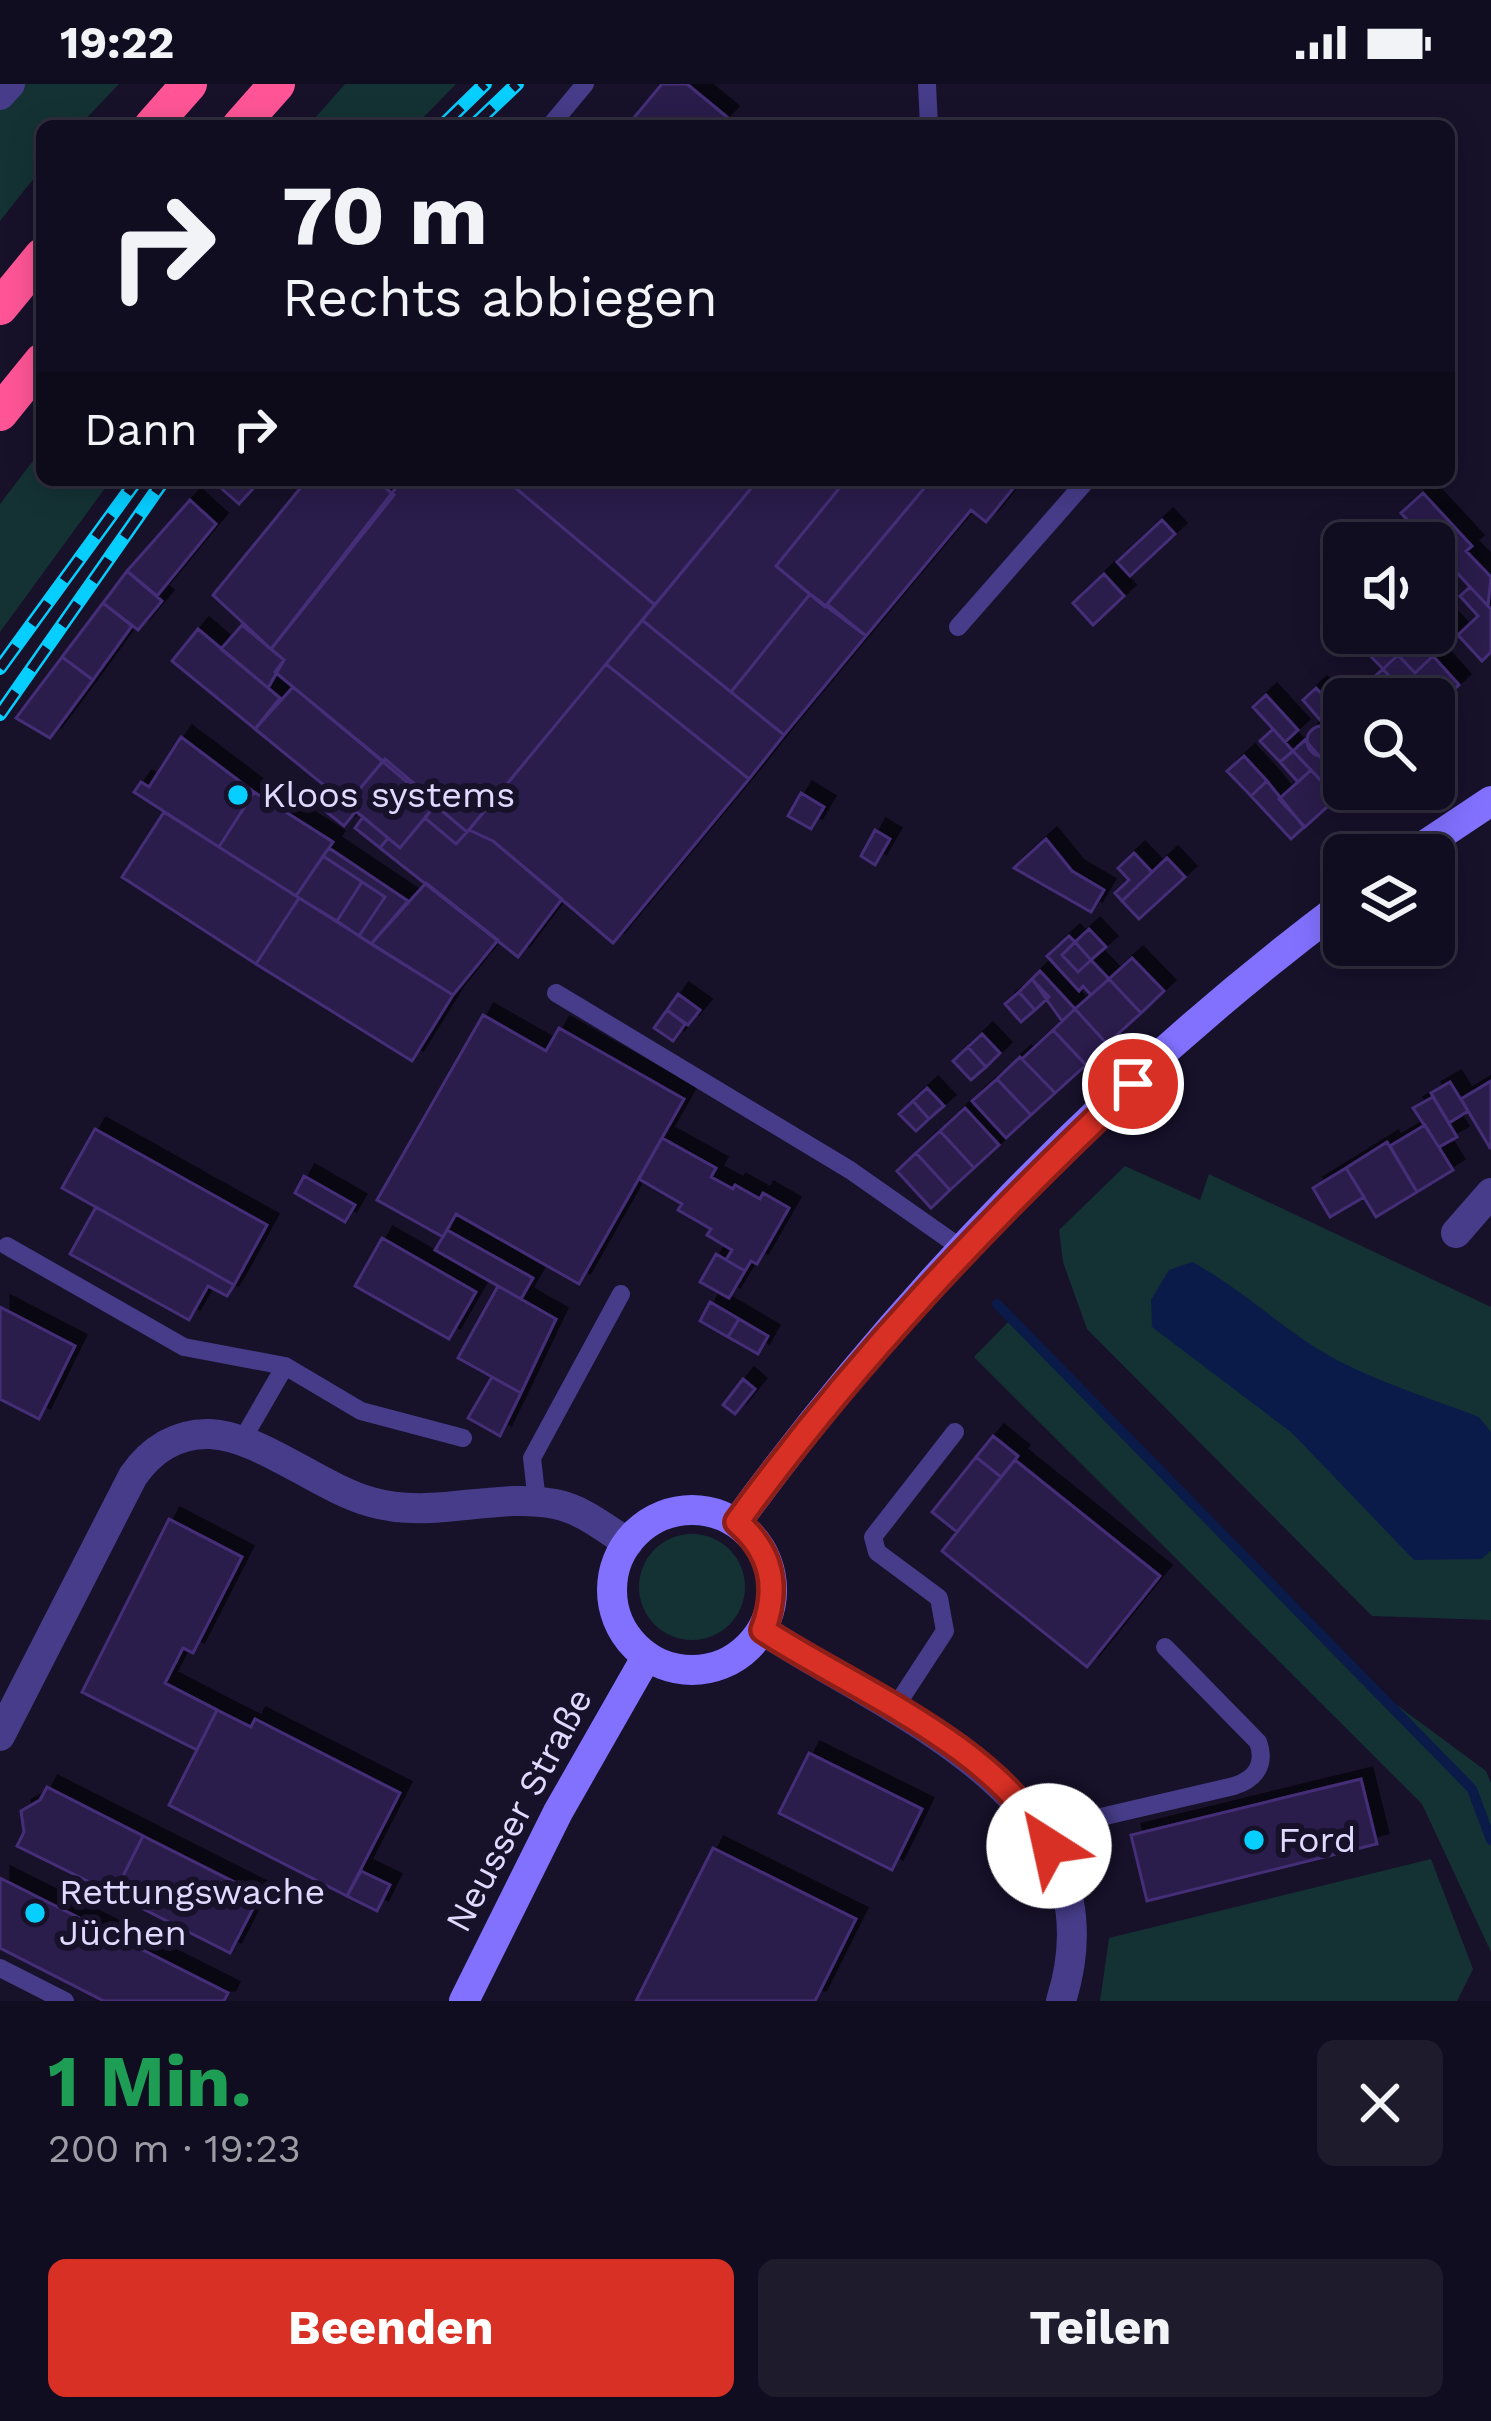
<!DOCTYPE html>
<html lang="de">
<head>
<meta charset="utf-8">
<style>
	body { margin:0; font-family:"Work Sans",sans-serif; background:#1e1b2d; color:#f1f3f6; height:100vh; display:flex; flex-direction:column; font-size:45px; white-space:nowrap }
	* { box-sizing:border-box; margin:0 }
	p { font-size:39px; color:#9c9ca5 }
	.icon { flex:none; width:66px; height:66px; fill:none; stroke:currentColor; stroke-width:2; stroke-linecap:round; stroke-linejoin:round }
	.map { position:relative; height:1917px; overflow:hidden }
	.side { display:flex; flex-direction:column; background:#110d20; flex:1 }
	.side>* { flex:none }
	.top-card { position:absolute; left:36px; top:36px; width:1419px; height:366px; border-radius:18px; box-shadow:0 6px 30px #0003,0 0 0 3px #302d3e; background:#110d20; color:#f1f3f6; overflow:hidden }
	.fabs { position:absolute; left:1323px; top:438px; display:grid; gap:24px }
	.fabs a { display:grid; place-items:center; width:132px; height:132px; border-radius:18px; background:#110d20; box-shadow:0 6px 30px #0003,0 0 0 3px #302d3e; font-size:60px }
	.pin { position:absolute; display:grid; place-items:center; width:102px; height:102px; color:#fff; margin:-51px; border:6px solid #fff; border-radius:50%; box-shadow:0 3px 12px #0007 }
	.me { position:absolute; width:132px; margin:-66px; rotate:325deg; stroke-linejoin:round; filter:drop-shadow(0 0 9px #0008) }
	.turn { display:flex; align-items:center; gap:42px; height:252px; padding:0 48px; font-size:54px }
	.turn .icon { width:156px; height:156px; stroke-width:2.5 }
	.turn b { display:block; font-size:84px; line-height:102px }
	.then { display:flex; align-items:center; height:114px; padding:0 48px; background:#0003; gap:24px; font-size:45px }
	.round { display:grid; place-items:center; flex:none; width:126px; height:126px; border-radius:18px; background:#1e1b2d }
	.head { display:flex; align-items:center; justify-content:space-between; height:204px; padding:0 48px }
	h1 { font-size:72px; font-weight:700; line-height:90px; color:#1e9e55 }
	.action { display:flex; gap:24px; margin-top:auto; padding:24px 48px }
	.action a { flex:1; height:138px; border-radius:18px; background:#d93025; color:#fff; font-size:48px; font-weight:700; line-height:138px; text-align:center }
	.action a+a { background:#1e1b2d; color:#f1f3f6 }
	.status { display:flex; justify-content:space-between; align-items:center; height:84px; padding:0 60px; background:#110d20; direction:ltr }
	.status svg { height:33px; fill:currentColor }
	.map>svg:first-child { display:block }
	.green { fill:#143234 }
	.water { fill:#0b1b49 }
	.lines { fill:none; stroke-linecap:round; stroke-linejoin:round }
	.stream { stroke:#0b1b49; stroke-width:10 }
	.building { fill:#2a1d4b; stroke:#442f77; stroke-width:3; filter:url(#shadow) }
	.service { stroke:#463c89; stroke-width:18 }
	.minor { stroke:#463c89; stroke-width:30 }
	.secondary { stroke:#8271ff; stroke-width:30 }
	.motorway { stroke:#ff5596; stroke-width:36 }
	.rail-casing { stroke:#06ceff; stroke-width:14 }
	.rail { stroke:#17112a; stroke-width:9; stroke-dasharray:27; stroke-linecap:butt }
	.route-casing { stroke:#8d1f18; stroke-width:30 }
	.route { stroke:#d93025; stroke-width:21 }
	.poi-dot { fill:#06ceff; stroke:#17112a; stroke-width:4.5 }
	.labels { text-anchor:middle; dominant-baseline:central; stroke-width:12; stroke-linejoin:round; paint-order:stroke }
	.poi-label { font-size:36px; fill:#e1daff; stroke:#17112a; text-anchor:start }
	.street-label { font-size:36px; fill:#e1daff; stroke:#17112a }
</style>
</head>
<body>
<div class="status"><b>19:22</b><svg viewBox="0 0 49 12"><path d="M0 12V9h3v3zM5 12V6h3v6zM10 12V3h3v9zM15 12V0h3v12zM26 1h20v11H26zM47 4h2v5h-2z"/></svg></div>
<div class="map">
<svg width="1491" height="1917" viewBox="0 0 1491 1917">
	<defs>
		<filter id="shadow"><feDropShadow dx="11" dy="-11" stdDeviation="0" flood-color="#0009"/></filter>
	</defs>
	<rect width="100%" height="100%" fill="#17112a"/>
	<path class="green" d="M0,0H119L79,42H42V84L0,137Z
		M345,0H456L415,42H308Z
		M42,365V396H111L0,548V420Z
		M1125,1082L1200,1116L1209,1090L1491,1223V1536L1372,1532L1087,1245L1063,1178L1059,1146Z
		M1013,1233L1348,1585L1486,1687L1491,1699V1868L1422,1720L974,1273Z
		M639 1503a53 53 0 1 1 106 0a53 53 0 1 1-106 0Z
		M1431,1775L1473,1885L1457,1917H1100L1109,1854Z"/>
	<path class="water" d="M1192,1178C1245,1206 1285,1249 1339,1277C1383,1300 1433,1315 1479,1333L1491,1348V1467L1481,1475L1414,1476L1292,1349L1152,1243L1151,1216L1169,1186Z"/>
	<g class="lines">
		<path class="stream" d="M997,1220L1472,1705L1491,1756"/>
	</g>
	<path class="building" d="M662,0H687L727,33L719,42H627Z
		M212,396H261L239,420Z
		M307,396H376L394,411L271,565L213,511Z
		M506,396H758L655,521Z
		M506,396L655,521L467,748L275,588L284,576L271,565L402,396Z
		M758,396H846L776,482L810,510L731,608L642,536Z
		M846,396H918L926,402L825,523L776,482Z
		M931,396H1020L986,438L971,426L866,552L827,520Z
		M1423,409L1472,462L1466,467L1491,493L1488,522L1401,429Z
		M190,416L216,440L157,512L127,487Z
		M1162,436L1175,450L1130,492L1117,478Z
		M127,487L162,517L138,546L103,519Z
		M1104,490L1124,512L1093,541L1073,519Z
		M1470,503L1491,525V568L1482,577L1458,551L1478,532L1460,512Z
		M810,510L866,552L784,651L731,608Z
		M103,519L132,542L93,596L62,573Z
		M1436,528L1458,551L1444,564L1430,549Z
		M642,536L784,651L749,695L606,580Z
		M242,541L284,576L268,604L221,565Z
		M198,545L280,614L255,645L172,577Z
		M1367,549H1392L1406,564L1416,555L1433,572L1415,589L1398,571L1383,585L1357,558Z
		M1398,571L1415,589L1433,572L1459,601L1434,624V615H1410L1383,585Z
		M62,573L93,596L50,654L16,634Z
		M606,580L749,695L613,859L493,757L469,746Z
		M1383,585L1410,615H1386L1372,595Z
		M293,603L383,677L347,720L255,645Z
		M1316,604L1336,625L1322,638L1303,616Z
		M1266,611L1298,646L1285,658L1253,623Z
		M1336,625L1344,634V658L1322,638Z
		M1307 657a15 15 0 1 1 30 0a15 15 0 1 1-30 0Z
		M1273,645L1293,667L1280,678L1260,657Z
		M181,653L254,708L219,763L134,708L141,698L149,703Z
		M1305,656L1323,676L1344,658L1347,705L1337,714L1293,667Z
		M1293,667L1311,686L1298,698L1280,678Z
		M1244,672L1267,697L1251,712L1227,687Z
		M385,675L437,719L400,764L347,720Z
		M1311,686L1337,714L1305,743L1279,715Z
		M1267,697L1304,743L1291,755L1251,712Z
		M254,708L333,758L296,812L219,763Z
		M801,709L824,723L811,745L788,732Z
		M336,711L356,727L344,742L324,726Z
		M435,721L467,748L456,760L425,734Z
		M164,728L299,814L256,880L122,793Z
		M363,733L388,754L380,764L355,744Z
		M425,734L456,760L469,746L493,757L562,815L518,873L380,764L388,754L400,764Z
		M875,746L890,755L875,781L861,772Z
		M1046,755L1072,787L1104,806L1091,828L1014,784Z
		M329,764L408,817L371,860L359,852L385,813L323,772Z
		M1134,769L1152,788L1122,817L1115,809L1129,796L1118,784Z
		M323,772L362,798L337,837L296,812Z
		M1167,774L1185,793L1139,835L1122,817Z
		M362,798L385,813L359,852L337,837Z
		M426,799L498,856L453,911L371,860Z
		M299,814L453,911L412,977L256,880Z
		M1089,845L1106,863L1091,876L1075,858Z
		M1069,852L1075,858L1062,871L1078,888L1091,876L1109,895L1091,911L1083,902L1079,907L1047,872Z
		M1075,858L1091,876L1078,888L1062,871Z
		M1132,874L1164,907L1141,929L1109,895Z
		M1040,887L1075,925L1062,937L1032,895Z
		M1032,895L1049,913L1035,926L1019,908Z
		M1109,895L1141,929L1107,960L1075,925Z
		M1019,908L1035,926L1021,938L1005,920Z
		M678,910L700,926L688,941L667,926Z
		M1075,925L1107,960L1086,981L1053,946Z
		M667,926L685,940L673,957L654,944Z
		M483,931L546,967L559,944L684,1015L579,1200L456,1130L443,1153L377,1116Z
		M1053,946L1086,981L1055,1009L1022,975Z
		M982,950L1000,969L986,983L968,963Z
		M968,963L986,983L971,996L953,977Z
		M1020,973L1055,1009L1031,1031L997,995Z
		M997,995L1031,1031L1006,1054L972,1017Z
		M1491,997V1064H1490L1461,1015Z
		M1450,998L1468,1027L1449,1039L1431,1009Z
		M927,1004L944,1022L929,1035L913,1017Z
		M1433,1013L1457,1053L1439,1063L1413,1024Z
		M913,1017L929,1035L916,1047L899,1030Z
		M965,1024L999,1061L974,1084L940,1047Z
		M1425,1041L1453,1086L1417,1108L1390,1062Z
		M95,1045L267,1141L234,1201L62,1104Z
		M940,1047L974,1084L950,1106L916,1069Z
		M662,1054L716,1084L711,1093L733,1105L735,1101L760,1115L763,1109L789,1124L757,1180L751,1177L745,1187L726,1176L732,1166L707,1151L711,1145L678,1126L682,1120L639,1095Z
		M1387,1058L1417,1108L1376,1133L1346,1084Z
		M916,1069L950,1106L931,1124L897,1087Z
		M1346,1084L1364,1113L1330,1133L1313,1104Z
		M304,1092L355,1121L345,1138L295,1109Z
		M96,1123L234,1201L227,1212L208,1202L189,1236L70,1170Z
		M447,1146L533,1194L521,1215L435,1166Z
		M382,1154L476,1208L449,1255L355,1202Z
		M716,1170L745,1187L729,1214L700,1198Z
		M498,1202L556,1235L521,1309L458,1274Z
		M710,1218L739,1235L728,1253L700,1237Z
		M0,1223L75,1262L39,1335L0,1315Z
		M739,1235L768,1252L758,1270L728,1253Z
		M492,1293L521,1309L500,1352L468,1334Z
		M743,1295L755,1305L735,1330L723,1321Z
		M993,1352L1018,1372L1001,1393L976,1373Z
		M976,1373L1001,1393L957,1448L932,1428Z
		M1015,1376L1160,1492L1087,1583L942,1467Z
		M169,1435L242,1473L193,1569L183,1564L165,1599L217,1626L197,1666L82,1608Z
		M217,1626L251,1643L255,1635L400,1709L347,1812L169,1721Z
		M809,1669L922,1725L892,1786L779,1729Z
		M1361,1695L1377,1760L1147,1817L1131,1751Z
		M47,1703L143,1752L114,1810L17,1762L24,1748L21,1727L40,1716Z
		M143,1752L260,1811L230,1869L114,1810Z
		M713,1764L856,1835L815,1917H636Z
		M361,1787L390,1801L377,1827L347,1812Z
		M0,1794L228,1909L224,1917H104L0,1864Z"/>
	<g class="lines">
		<path class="service" d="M927,0L929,42
			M550,42L585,0
			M958,543L1087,396
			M556,909L850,1086L964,1166
			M7,1162L184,1263L285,1282L241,1358
			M285,1282L361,1327L463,1354
			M537,1418L532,1374L621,1210
			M894,1625L945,1547L939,1514L877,1468L873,1453L955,1348
			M1041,1747L1234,1702C1256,1695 1266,1680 1258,1658L1165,1563
			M0,1884L65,1917"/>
		<path class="minor" d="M0,11L10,0
			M1456,1149L1491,1109
			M763,1546C894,1632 1125,1715 1061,1917
			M0,1652L133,1392C151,1366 177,1349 210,1350C260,1352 320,1404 371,1418C433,1436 495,1408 555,1420C582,1425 606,1445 628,1459"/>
		<path class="secondary" d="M1410,771L1491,717
			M612 1506a80 80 0 1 1 160 0a80 80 0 1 1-160 0Z
			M737,1438C906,1206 1115,992 1344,820
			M464,1917L558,1728L647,1572"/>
		<path class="motorway" d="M152,42L189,0
			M240,42L277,0
			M0,223L42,172
			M0,329L42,277"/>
		<defs>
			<path id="rail" d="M442,42L485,0
				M473,42L517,0
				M0,584L137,396
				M0,630L164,396"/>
		</defs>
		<use href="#rail" class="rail-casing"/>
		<use href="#rail" class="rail"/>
	</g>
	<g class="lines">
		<defs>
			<path id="route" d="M1049,1762C998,1662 853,1605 763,1546C779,1504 772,1468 737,1438C854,1277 989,1136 1133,1000"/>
		</defs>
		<use href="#route" class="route-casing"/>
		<use href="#route" class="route"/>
	</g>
	<g class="poi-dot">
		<circle cx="238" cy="711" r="12"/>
		<circle cx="1254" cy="1756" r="12"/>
		<circle cx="35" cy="1829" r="12"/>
	</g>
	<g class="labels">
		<g class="poi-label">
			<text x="262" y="711">Kloos systems</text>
			<text x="1278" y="1756">Ford</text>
			<text x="59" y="1808">Rettungswache<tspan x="59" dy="41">Jüchen</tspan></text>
		</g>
		<g class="street-label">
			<text transform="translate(519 1726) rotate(-62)">Neusser Straße</text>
		</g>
	</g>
</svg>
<div class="fabs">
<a><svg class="icon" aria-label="sound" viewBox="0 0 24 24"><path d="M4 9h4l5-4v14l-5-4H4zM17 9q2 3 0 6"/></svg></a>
<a><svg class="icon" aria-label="search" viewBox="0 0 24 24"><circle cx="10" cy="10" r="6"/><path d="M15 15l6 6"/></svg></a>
<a><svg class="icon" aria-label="layers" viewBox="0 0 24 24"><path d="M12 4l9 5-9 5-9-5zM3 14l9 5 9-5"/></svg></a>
</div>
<div class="pin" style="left:1133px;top:1000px;background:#d93025"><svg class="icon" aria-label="arrive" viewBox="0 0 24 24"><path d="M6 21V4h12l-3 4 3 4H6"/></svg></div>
<svg class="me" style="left:1049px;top:1762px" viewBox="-20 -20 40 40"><circle r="19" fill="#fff"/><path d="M0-13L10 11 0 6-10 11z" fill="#d93025"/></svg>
<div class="top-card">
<div class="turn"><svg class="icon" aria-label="right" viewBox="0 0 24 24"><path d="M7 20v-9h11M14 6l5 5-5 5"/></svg><div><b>70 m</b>Rechts abbiegen</div></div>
<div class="then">Dann<svg class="icon" aria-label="right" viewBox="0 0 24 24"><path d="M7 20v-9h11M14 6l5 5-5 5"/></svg></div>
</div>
</div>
<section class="side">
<div class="head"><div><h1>1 Min.</h1><p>200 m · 19:23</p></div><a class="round"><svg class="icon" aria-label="close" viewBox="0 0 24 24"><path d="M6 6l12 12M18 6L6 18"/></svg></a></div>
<div class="action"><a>Beenden</a><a>Teilen</a></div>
</section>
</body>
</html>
